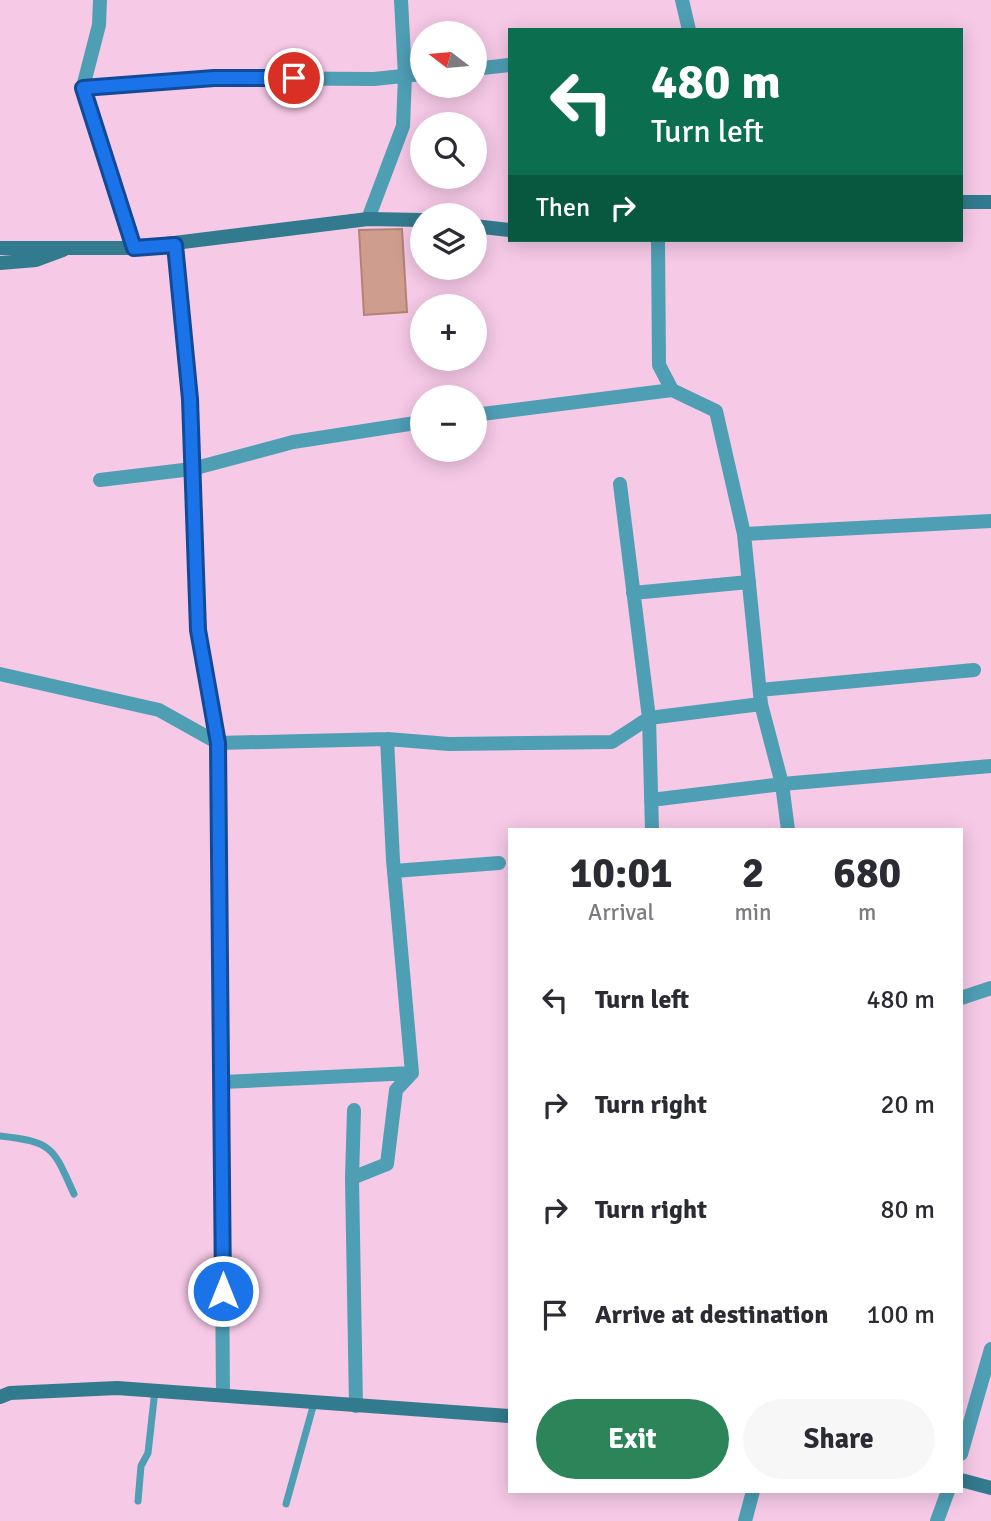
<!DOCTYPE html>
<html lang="en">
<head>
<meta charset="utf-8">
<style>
	body { margin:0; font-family:Signika,sans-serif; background:#f7f7f7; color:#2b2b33; height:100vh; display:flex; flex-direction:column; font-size:26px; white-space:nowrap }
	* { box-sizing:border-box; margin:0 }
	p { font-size:23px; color:#7c7c81 }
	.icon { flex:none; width:38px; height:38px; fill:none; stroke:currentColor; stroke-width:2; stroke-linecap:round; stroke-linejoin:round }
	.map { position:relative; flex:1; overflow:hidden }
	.details { position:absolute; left:508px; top:828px; width:455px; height:665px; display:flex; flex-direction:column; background:#fff; border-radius:0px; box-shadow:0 4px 18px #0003 }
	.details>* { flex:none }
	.banner { position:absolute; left:508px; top:28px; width:455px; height:214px; border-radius:0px; box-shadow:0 4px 18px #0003; background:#0b6e4f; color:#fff; overflow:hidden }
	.needle { width:46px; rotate:286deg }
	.controls { position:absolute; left:410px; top:21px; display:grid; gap:14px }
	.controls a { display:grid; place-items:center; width:77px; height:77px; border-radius:50%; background:#fff; box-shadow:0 4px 18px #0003; font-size:35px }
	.pin { position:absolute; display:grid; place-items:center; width:60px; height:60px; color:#fff; margin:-30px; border:4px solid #fff; border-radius:50%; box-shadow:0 2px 7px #0007 }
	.me { position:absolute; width:77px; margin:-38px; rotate:0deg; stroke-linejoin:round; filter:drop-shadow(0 0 5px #0008) }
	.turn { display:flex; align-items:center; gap:24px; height:147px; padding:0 28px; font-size:32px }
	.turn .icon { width:91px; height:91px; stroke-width:2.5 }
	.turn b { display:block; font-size:49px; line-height:60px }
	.then { display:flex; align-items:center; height:66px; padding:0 28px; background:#0003; gap:14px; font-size:26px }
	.eta { display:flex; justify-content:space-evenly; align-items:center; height:119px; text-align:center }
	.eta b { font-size:42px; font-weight:800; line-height:49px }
	.action { display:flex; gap:14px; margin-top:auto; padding:14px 28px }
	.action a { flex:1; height:80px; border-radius:42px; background:#2c8459; color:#fff; font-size:28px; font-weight:800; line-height:80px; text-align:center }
	.action a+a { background:#f7f7f7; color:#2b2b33 }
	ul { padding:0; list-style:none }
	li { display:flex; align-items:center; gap:21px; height:105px; padding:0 28px }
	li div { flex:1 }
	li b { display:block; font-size:26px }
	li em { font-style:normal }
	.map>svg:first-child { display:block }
	.building { fill:#cf9d8e; stroke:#b28374; stroke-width:2 }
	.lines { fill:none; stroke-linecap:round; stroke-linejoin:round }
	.lane { stroke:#4e9eb4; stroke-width:7 }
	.street { stroke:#4e9eb4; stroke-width:14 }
	.secondary { stroke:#327a8d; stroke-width:14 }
	.route-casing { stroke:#114b97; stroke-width:18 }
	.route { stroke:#1a73e8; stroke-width:12 }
</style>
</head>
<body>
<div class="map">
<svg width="991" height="1521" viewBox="0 0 991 1521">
	<rect width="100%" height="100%" fill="#f6c9e7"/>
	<path class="building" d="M402,229L407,312L364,315L359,230Z"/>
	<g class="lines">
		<path class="lane" d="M0,1136C54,1142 53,1148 74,1194
			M138,1501L141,1466L148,1453L155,1390
			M286,1504L314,1403"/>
		<path class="street" d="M100,0L99,25L83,87L134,248
			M682,0L689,30
			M474,69L509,65
			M83,87L214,78L374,79L422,74
			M368,219L403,126L405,76L401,0
			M658,240L659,365L672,390L716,411L744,534L761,704L782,784L788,830
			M175,245L189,399L198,630L218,743L223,1395
			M474,415L672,390
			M100,480L192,469L293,442L422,422
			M620,484L649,718L652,830
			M744,534L991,521
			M633,593L749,582
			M0,674L159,710L218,743L387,739L449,744L612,742L649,718L761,704
			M760,690L974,670
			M651,800L782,784L991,766
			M394,871L499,863
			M961,998L991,988
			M222,1082L412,1073
			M354,1110L352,1178L356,1406
			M352,1178L387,1164L396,1090L412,1073L393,860L387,739
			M961,1454L991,1349
			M745,1521L753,1491
			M937,1521L948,1491"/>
		<path class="secondary" d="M961,202H991
			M474,226L509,230
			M0,248H134L368,219L422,220
			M0,263L36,260L63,250
			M0,1397L10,1393L117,1388L509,1416
			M961,1480L991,1488"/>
	</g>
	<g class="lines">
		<defs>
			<path id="route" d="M223,1291L218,743L198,630L190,399L175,245L134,248L83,88L214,78H294"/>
		</defs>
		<use href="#route" class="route-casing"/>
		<use href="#route" class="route"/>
	</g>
</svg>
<div class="controls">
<a><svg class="needle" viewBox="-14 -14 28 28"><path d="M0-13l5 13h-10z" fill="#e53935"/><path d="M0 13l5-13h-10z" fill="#7c7c81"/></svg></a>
<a><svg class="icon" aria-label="search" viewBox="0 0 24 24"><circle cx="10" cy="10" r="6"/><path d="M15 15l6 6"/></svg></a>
<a><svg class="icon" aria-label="layers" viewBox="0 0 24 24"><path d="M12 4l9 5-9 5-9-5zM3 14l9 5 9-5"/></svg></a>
<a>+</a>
<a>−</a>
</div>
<div class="pin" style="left:294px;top:78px;background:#d93025"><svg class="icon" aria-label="arrive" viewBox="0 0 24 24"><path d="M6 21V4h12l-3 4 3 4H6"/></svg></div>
<svg class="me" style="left:223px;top:1291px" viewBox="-20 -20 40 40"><circle r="17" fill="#1a73e8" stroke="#fff" stroke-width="3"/><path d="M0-11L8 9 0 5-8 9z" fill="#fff"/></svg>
<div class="banner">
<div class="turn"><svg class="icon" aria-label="left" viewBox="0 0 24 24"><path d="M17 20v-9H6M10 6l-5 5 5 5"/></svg><div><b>480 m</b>Turn left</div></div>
<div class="then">Then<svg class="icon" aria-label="right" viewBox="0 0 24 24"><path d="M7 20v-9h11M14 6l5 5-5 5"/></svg></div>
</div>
<section class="details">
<div class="eta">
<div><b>10:01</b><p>Arrival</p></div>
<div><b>2</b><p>min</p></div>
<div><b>680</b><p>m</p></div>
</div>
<ul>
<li><svg class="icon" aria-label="left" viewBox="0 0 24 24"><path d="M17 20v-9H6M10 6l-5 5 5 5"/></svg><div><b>Turn left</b></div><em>480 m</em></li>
<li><svg class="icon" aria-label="right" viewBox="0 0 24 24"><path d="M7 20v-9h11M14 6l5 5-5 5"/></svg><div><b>Turn right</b></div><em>20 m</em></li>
<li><svg class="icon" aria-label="right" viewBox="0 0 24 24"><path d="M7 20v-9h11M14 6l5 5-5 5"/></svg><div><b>Turn right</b></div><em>80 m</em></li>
<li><svg class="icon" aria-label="arrive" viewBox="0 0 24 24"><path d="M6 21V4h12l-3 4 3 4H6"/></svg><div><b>Arrive at destination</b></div><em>100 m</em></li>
</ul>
<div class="action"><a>Exit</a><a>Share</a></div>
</section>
</div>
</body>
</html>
